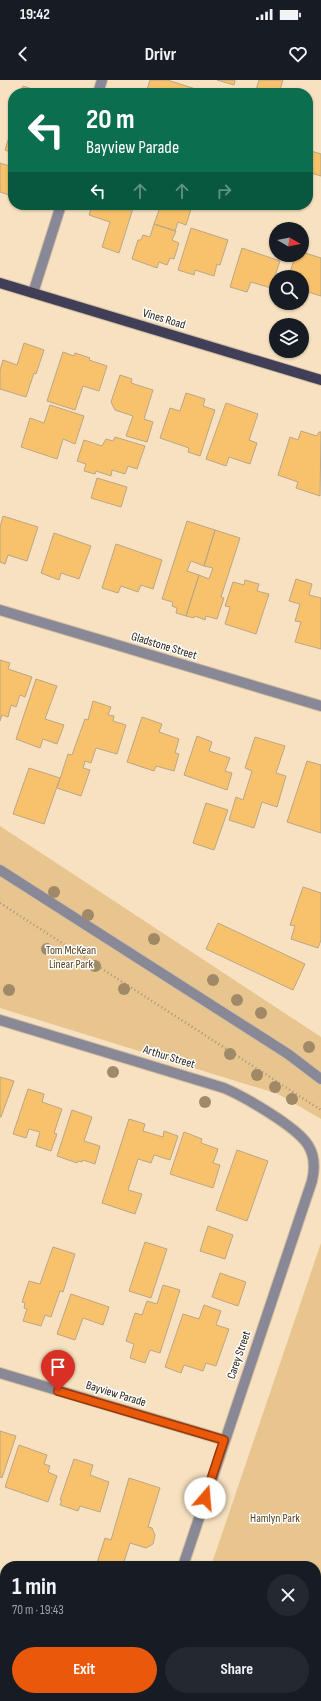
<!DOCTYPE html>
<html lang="en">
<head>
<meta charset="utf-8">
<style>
	body { margin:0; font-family:"Sofia Sans Condensed",sans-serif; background:#242831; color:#f1f3f6; height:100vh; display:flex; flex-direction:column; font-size:15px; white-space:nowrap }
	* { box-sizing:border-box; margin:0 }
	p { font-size:13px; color:#9ea1a6 }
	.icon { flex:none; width:22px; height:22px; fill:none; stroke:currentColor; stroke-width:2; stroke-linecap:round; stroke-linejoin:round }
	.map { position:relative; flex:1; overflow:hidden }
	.drawer { position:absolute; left:0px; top:1481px; width:321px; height:140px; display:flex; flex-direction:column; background:#171b24; border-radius:16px 16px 0 0; box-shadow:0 1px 3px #0004 }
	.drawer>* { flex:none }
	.guide { position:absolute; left:8px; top:8px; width:305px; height:122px; border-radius:16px; box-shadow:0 1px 3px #0004; background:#0b6e4f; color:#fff; overflow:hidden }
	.needle { width:26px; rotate:99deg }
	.buttons { position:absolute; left:269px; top:142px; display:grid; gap:8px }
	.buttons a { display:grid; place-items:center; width:40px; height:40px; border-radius:50%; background:#171b24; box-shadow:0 1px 3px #0004; font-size:20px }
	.pin { position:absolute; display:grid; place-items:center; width:34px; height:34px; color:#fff; margin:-41px -17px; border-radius:50% 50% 50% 0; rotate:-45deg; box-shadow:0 0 4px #0007 }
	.pin .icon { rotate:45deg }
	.me { position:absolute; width:44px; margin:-22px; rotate:18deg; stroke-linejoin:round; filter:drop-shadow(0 0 3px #0008) }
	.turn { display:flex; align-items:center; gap:14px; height:84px; padding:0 12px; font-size:18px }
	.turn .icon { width:52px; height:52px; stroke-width:2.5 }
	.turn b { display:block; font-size:28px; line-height:34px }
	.lanes { display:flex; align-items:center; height:38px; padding:0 12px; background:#0003; justify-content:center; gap:20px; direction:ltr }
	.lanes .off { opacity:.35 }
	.round { display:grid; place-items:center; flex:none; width:42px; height:42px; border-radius:21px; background:#242831 }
	.overview { display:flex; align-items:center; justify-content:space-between; height:68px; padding:0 12px }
	h1 { font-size:24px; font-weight:700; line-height:30px }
	.primary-button { display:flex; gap:8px; margin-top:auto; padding:8px 12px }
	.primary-button a { flex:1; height:46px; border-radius:24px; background:#ea580c; color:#fff; font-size:16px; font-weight:700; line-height:46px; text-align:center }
	.primary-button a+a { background:#242831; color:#f1f3f6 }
	.status { display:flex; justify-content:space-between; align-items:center; height:28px; padding:0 20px; background:#171b24; direction:ltr }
	.status svg { height:11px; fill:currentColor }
	header { display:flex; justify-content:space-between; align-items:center; height:52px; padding:0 12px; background:#171b24; font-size:18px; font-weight:700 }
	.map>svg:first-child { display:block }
	.green { fill:#e8c58e }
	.building { fill:#f7c26b; stroke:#bba687 }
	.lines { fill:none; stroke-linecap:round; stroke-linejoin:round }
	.minor-casing { stroke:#d2bea1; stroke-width:12 }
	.major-casing { stroke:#d2bea1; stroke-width:12 }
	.path { stroke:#a4947b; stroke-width:2.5; stroke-dasharray:1 3; stroke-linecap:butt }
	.minor { stroke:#898897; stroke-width:10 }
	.major { stroke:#403f57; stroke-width:10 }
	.tree { fill:#9f8966 }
	.route-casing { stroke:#983908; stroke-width:10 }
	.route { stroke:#ea580c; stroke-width:7 }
	.labels { text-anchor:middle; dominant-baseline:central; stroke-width:3; stroke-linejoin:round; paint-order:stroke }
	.street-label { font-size:12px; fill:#282114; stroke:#fff }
	.park-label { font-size:12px; fill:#57411c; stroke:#fff }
</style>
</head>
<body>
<div class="status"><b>19:42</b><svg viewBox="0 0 49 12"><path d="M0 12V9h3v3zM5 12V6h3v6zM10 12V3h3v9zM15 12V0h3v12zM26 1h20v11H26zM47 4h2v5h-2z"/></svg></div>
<header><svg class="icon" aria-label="back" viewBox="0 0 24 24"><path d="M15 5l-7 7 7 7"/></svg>Drivr<svg class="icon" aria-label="heart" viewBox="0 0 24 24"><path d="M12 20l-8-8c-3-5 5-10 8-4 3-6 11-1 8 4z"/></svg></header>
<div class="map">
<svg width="321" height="1621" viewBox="0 0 321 1621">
	<rect width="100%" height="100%" fill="#f7e1c0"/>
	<path class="green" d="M0,746L321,957V1039L278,1014L0,928Z
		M321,1163V1621H164L166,1616H316V1486H211Z"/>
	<path class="building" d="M150,0H167L199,10L198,13H146Z
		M217,0H235L234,5Z
		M259,0H283L279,13H255Z
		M23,6L44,13H21Z
		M13,44V73L5,70Z
		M308,70L321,74V96L308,92Z
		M0,83L13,87V116L0,112Z
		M92,125H134L119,173L102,167L110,142L89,135Z
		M152,125H187L186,127L191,129L186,145L178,142L175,151L154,144L159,130L152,127Z
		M154,144L176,151L172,160L179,163L174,179L170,178L167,185L159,182L157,188L132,179L138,160H141L143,155L150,157Z
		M191,148L228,160L220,185L217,184L214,196L195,190L194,195L178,190Z
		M242,168L280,181L271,208L251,202L247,212L230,207Z
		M302,172L321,178V216L305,211L302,219V197H288L296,175H302Z
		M24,263L44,270L36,294L34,293L26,317L0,309V290L3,280L17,285Z
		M63,272L74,276L75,273L90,278L89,280L107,286L99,311L83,306L75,330L47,321Z
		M120,295L132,299L131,303L153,310L144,339L153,342L147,362L126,356L133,336L115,330L111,322Z
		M186,313L205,319L203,326L215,330L200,376L188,372L189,368L160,358L170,328L180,331Z
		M226,323L258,334L249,360L257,363L250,384L229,377L226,386L206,379Z
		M50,325L84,336L75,364L63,359L57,379L21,367L30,338L44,343Z
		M301,351L317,356L319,352H321L320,416L296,408L298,402L278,395L290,357L298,360Z
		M115,357L145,366L137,389L128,386L125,394L112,390L111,396L96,391L95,394L84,391L86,384L77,381L84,360L102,366L106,359L113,361Z
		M97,398L127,407L121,427L91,418Z
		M3,436L38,447L27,481L8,475L5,484L0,482V447Z
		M187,441L215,450L204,486L191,481L187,491L199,495L186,536L176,533L177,528L172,526L173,522L162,519Z
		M215,450L240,458L221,517L224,518L217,539L206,536L205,540L195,536L194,538L186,536L199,495L209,499L213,488L204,486Z
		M54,453L91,466L79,499L61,493L59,500L41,493Z
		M116,464L162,480L153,509L141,505L138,512L121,506L118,513L102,508Z
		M296,499L312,504L309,515L321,518V569L295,562L301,542L295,541L300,524L289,521Z
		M245,500L259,504L257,511L269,514L256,554L225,544L230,527L225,526L233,502L244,505Z
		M0,580L10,583L8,589L32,597L25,617L20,615L16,627L11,625L8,637L2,635L0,641Z
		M36,599L57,606L45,639L64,645L57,664L43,659L40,668L16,659Z
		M93,621L111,627L108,635L114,636L113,641L126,645L117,674L96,668L91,683L85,681L83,688L90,690L81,716L57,708L68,674L72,675L85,639L88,640Z
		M142,637L162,644L159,652L179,659L175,673L179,674L174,691L156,686L154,691L127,682Z
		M197,656L212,662L209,671L230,678L225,691L232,693L227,710L184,695Z
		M255,657L285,666L276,693L286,696L277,727L262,722L254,748L229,740L236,717L243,720L252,691L245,688Z
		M307,681L321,685V753L287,742Z
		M29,688L60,698L44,744L13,734Z
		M206,723L228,730L214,770L193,763Z
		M303,807L321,813V860L318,868L291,859L295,846L290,845Z
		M218,843L305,884L293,910L206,869Z
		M0,997L14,1001L1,1037H0Z
		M28,1009L44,1014L42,1022L62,1029L54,1053L57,1054L51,1071L36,1066L40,1052L29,1049L26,1058L13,1054Z
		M72,1030L92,1037L84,1061L100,1066L95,1084L83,1080L82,1082L78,1081L77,1083L57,1076Z
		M129,1039L145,1044L143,1051L163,1057L164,1051L178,1056L170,1080L154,1075L151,1083L138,1079L128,1110L142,1114L135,1134L102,1123Z
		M184,1052L202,1059L201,1063L218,1069L213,1083L220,1085L213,1108L170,1094Z
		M237,1070L268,1081L247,1141L216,1130Z
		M208,1146L233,1155L225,1179L200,1171Z
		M145,1162L167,1169L151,1218L129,1211Z
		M53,1167L75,1174L63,1212L60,1211L51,1237L45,1235L41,1246L23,1241L27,1229L24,1228L25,1223L22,1222L29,1201L40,1204Z
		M220,1193L246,1202L238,1226L212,1217Z
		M163,1205L180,1210L160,1273L150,1270L145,1283L130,1278L134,1264L126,1261L135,1233L142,1235L147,1221L157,1224Z
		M71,1214L109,1227L103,1245L83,1238L75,1260L57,1254Z
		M204,1225L221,1231L216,1245L229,1249L216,1286L206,1283L203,1291L184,1285L181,1293L165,1287L183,1234L199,1239Z
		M0,1351L16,1356L2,1398L0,1397Z
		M19,1365L47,1375L44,1384L50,1386L48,1392L57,1396L48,1422L5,1407Z
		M74,1379L93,1385L90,1395L109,1402L100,1432L80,1426L78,1431L60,1425L62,1420H60Z
		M129,1398L160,1408L148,1447L152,1448L155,1455L153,1464L146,1468L130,1463L123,1485L125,1486H96L105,1458L111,1460Z
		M65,1616H105L104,1621H75L65,1618Z"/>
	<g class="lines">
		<defs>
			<path id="minor" d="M98,13L102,0
				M33,213L61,125
				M0,530L321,626
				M0,790L288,974L321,999
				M0,940L224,1008C245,1017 297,1047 308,1065C315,1076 315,1088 312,1101L183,1486
				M0,1293L224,1360
				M139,1621L140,1616"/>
			<path id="major" d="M0,203L321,300"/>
		</defs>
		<use href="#minor" class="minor-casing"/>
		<use href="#major" class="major-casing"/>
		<path class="path" d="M0,823L321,1030"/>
		<use href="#minor" class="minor"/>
		<use href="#major" class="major"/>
	</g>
	<g class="tree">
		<circle cx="54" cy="812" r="6"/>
		<circle cx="88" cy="835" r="6"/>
		<circle cx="154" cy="859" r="6"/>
		<circle cx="47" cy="869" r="6"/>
		<circle cx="95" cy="886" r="6"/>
		<circle cx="213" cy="900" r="6"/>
		<circle cx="124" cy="909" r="6"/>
		<circle cx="9" cy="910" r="6"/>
		<circle cx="237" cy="920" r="6"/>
		<circle cx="261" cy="933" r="6"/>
		<circle cx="309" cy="967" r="6"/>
		<circle cx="230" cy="974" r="6"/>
		<circle cx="113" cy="992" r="6"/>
		<circle cx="257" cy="995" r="6"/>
		<circle cx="275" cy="1007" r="6"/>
		<circle cx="292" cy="1019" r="6"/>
		<circle cx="205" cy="1022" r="6"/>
	</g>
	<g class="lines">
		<defs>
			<path id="route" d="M58,1311L224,1360L205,1418"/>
		</defs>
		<use href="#route" class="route-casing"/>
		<use href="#route" class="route"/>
	</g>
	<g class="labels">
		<g class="street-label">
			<text transform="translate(164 239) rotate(17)">Vines Road</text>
			<text transform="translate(164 566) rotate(17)">Gladstone Street</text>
			<text transform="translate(169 977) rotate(17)">Arthur Street</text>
			<text transform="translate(239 1275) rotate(-71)">Carey Street</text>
			<text transform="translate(116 1314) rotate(17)">Bayview Parade</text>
		</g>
		<g class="park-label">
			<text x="71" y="870">Tom McKean<tspan x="71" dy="14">Linear Park</tspan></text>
			<text x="275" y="1438">Hamlyn Park</text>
		</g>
	</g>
</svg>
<div class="buttons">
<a><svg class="needle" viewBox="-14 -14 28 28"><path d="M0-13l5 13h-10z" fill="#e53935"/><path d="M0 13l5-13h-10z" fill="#9ea1a6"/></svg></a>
<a><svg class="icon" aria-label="search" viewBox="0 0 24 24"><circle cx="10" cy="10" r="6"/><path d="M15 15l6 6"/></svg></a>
<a><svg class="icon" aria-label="layers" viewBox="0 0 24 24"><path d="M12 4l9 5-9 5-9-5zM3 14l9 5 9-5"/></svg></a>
</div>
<div class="pin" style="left:58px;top:1311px;background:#d93025"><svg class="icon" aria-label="arrive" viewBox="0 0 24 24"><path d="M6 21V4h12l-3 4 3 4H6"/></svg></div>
<svg class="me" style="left:205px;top:1418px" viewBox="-20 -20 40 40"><circle r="19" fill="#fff"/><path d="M0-13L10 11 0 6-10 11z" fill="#ea580c"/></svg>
<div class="guide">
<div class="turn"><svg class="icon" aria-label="left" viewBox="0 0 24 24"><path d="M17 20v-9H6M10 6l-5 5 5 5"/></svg><div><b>20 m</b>Bayview Parade</div></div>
<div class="lanes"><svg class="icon" aria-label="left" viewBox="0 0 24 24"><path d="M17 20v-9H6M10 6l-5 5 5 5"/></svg><svg class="icon off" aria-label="ahead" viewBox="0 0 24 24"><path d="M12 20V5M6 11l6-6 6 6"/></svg><svg class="icon off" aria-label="ahead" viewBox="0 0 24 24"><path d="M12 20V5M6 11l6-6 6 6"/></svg><svg class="icon off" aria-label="right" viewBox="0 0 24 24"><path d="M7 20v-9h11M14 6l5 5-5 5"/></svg></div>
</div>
<section class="drawer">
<div class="overview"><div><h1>1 min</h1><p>70 m · 19:43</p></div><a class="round"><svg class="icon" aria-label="close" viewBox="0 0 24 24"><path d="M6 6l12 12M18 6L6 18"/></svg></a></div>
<div class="primary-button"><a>Exit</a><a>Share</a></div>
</section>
</div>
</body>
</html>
